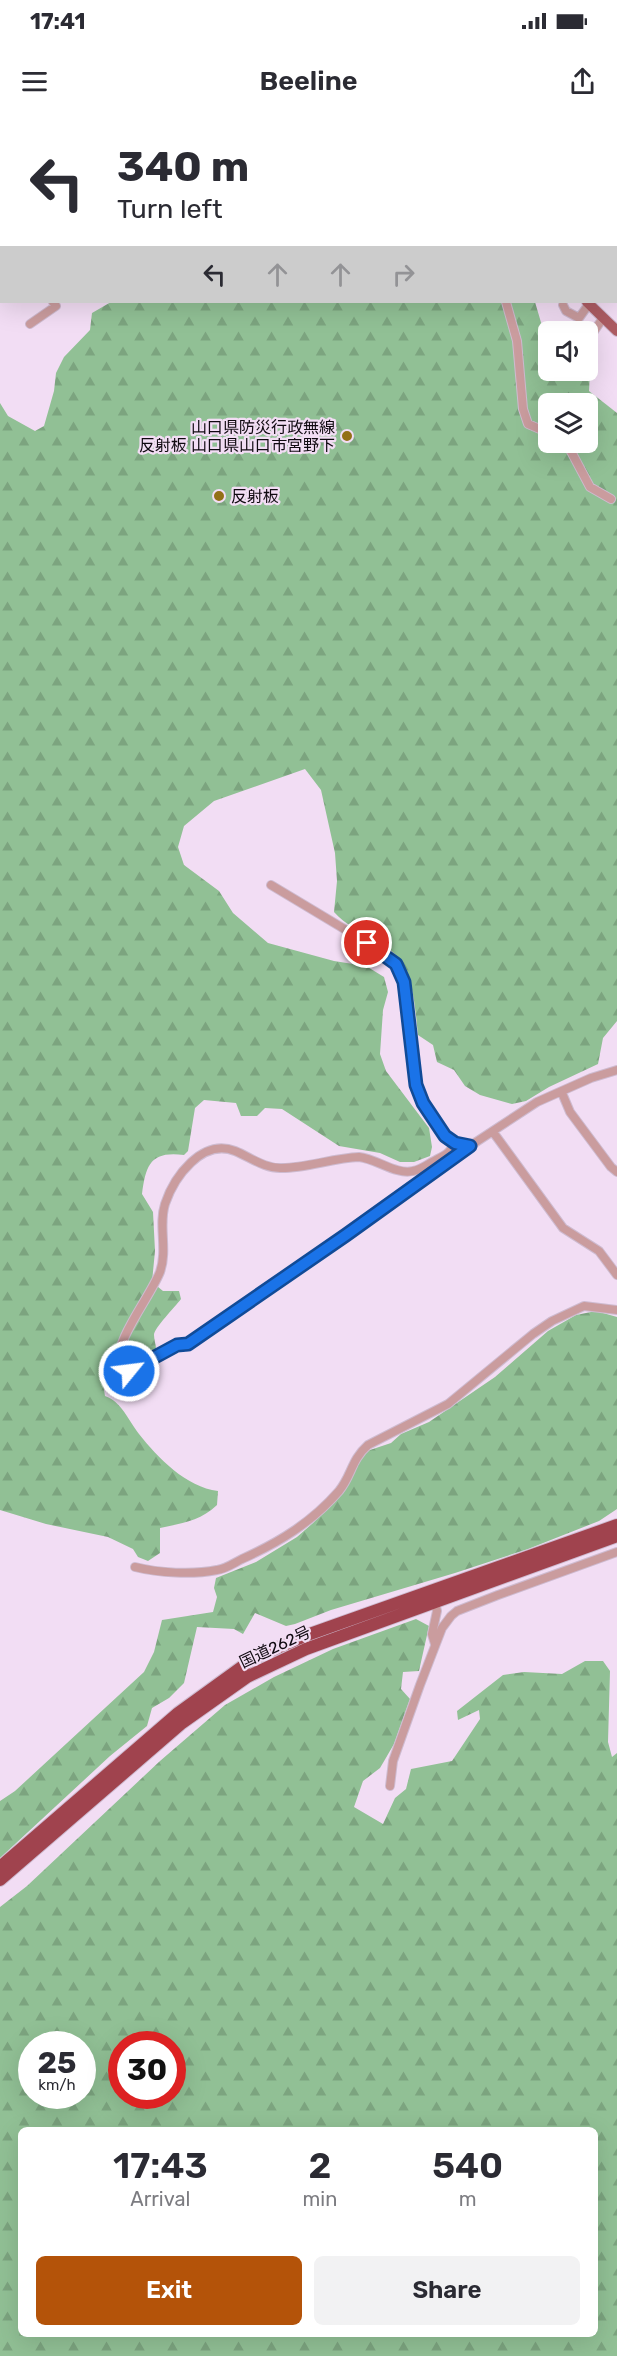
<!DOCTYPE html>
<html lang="en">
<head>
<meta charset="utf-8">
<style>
	body { margin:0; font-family:Rubik,"Noto Sans JP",sans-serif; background:#f2f2f3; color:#2b2b33; height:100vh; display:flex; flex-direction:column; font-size:22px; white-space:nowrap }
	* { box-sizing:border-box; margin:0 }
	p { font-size:20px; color:#7c7c81 }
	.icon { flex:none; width:33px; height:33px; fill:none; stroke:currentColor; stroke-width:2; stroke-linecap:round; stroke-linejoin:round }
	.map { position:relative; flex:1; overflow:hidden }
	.panel { position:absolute; left:18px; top:2007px; width:580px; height:210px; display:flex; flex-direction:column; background:#fff; border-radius:9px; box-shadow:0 6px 24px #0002 }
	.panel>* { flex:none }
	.top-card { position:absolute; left:0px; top:0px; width:618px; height:183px; box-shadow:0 6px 24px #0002; background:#fff; color:#2b2b33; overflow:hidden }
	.tools { position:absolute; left:538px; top:201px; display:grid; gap:12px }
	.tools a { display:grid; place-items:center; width:60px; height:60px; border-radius:9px; background:#fff; box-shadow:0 6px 24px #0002; font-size:30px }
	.speed { position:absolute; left:18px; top:1911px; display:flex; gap:12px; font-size:30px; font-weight:700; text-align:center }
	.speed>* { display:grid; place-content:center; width:78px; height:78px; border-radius:50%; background:#fff; box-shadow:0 6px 24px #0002; line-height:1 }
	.speed small { font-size:15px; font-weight:400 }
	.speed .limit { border:9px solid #d22; background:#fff; color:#111 }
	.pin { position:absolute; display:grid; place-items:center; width:51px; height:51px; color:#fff; margin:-26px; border:3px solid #fff; border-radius:50%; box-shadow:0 2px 6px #0007 }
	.me { position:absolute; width:66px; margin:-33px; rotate:61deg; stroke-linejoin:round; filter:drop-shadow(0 0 4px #0008) }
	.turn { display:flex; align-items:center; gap:21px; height:126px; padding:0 18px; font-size:27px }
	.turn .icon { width:78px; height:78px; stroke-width:2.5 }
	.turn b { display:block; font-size:42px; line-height:51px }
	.lanes { display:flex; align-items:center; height:57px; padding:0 18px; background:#0003; justify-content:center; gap:30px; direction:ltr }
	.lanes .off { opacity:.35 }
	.eta { display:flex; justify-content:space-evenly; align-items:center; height:102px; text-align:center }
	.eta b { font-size:36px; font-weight:600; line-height:42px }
	.button { display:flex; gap:12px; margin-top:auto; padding:12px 18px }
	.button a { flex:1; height:69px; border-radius:9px; background:#b45309; color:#fff; font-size:24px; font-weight:600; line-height:69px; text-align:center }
	.button a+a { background:#f2f2f3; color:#2b2b33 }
	.status { display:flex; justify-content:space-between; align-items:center; height:42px; padding:0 30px; background:#fff; direction:ltr }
	.status svg { height:16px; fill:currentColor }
	header { display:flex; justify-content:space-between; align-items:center; height:78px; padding:0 18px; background:#fff; font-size:27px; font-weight:600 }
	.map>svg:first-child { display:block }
	.forest { fill:url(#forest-firs); fill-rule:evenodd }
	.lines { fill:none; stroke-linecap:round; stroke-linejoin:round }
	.minor-casing { stroke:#cebbd0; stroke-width:10 }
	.major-casing { stroke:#cebbd0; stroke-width:12 }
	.highway-casing { stroke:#cebbd0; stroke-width:14 }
	.minor { stroke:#ca9c9e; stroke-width:8 }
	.major { stroke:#ad5c63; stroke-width:10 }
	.highway { stroke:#a0434e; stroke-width:12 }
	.route-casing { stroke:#114b97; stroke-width:15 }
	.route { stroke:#1a73e8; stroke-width:10 }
	.poi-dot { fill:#937017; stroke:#f2ddf4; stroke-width:2 }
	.labels { text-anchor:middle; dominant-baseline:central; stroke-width:4.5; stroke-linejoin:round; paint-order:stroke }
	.poi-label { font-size:16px; fill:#0f0910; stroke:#f2ddf4; text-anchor:end }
	.street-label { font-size:16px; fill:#0f0910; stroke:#f2ddf4 }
</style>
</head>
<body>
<div class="status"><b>17:41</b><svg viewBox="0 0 49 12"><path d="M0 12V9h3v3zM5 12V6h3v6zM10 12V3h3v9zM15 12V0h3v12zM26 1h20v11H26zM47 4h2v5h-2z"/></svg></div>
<header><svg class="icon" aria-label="menu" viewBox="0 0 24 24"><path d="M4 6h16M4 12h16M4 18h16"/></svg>Beeline<svg class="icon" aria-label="share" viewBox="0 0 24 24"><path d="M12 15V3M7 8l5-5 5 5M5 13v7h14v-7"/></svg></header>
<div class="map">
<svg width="617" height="2236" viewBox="0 0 617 2236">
	<defs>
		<pattern id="forest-firs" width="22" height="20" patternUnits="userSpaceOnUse" patternTransform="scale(1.5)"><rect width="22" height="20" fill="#91c095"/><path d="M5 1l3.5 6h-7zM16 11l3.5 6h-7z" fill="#7ca47f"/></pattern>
	</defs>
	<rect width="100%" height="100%" fill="#f2ddf4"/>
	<path class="forest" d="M111,182H535L545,216L549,221V250L588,249L590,252L589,271L617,293V901L603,918L598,944L549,967L526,981L512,984L480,975L465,966L454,950L437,942L433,925L418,915C414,878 414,841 377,820C362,812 345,805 334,792L337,761L335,733L321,670L305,649L214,681L184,706L178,727L184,745L219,771L233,793L268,823L334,841L366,846L384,857L388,872L383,890L380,934L386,951L429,1008L432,1027L430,1036L414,1042H400L380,1033L339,1026L282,989L265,988L257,996H241L236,983L204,980L195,988L188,1031L184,1035C151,1031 146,1044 142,1074L153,1092L155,1131L152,1162L163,1171H179L181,1179C175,1187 154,1208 154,1215C154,1220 156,1224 156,1230L131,1246L114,1251L103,1263L105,1276C122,1282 128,1300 139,1314C158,1338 186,1367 218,1371L217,1385C200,1401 183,1403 160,1408V1433L148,1441L138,1437L133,1429L108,1417L46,1404L0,1390V283L8,296L35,311L44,306L54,271L56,253L64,237L90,210L92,193ZM549,284H588V322H549Z
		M596,1191L617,1197V1389L599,1401L528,1429L455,1453L331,1490L295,1504L286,1506L255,1493L243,1514L234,1509L197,1507L184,1563L169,1578L152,1588L147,1606L110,1636L0,1738V1681L15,1671L144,1552L154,1532L162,1500L213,1492L217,1477L214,1468L216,1458L256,1442L297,1417L313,1403L345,1370L357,1340L367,1331L391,1323L401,1314L429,1302L495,1257L548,1211L576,1195Z
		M416,1499L429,1506L419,1551L403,1552L401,1569L410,1579L394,1624L380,1648L363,1661L354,1687L383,1704L395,1678L406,1669L411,1649L452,1641L480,1599L479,1590L458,1600L457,1591L503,1555L524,1552L562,1554L585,1541H603L610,1551L608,1622L612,1637L617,1633V2236H0V1787L27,1766L160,1641L225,1585L274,1557L333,1529ZM32,1924H82V1976H32ZM122,1924H172V1976H122ZM21,2010H596V2214H21Z"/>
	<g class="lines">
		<defs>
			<path id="minor" d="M91,0L92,2
				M485,0L488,2
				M565,0L567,2
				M46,2L47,0
				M232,2L234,0
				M441,2L442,0
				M616,57L617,58
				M0,68H2
				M616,106H617
				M506,182L517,221L523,289L528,304L549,313
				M563,185L566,191L579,198L589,184
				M30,204L56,186L53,182
				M588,220L603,198
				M566,322L590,367L611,379
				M271,765L381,831L396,844L404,862L416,965L423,983L445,1016L455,1023L470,1026
				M562,973L570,992L611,1047L617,1052
				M493,1012L563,1108L599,1131L617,1155
				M455,1023C451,1033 443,1036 434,1041C428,1044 421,1050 413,1051C396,1055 377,1039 359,1037C333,1038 307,1048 282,1048C265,1049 250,1037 235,1031C202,1018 174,1057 165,1084C158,1106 168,1129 160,1152C149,1179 115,1219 118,1247L129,1251L177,1225L188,1224L346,1115L470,1026L537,982L591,958L617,950
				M135,1447C159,1453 192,1455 217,1450C226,1449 234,1443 242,1439C280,1422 312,1402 339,1371C352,1355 351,1340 368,1325L448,1284L533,1214L552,1201L584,1186L617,1190
				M434,1479L437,1491L432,1514L435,1524
				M390,1666L393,1641L420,1565L442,1508L451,1496L457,1491L498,1475L617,1432"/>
			<path id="major" d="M416,0V2
				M587,182L617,211"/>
			<path id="highway" d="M0,1747L178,1593L254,1538L307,1515L617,1405
				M0,1760L182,1603L247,1557L306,1529L617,1416"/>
		</defs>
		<use href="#minor" class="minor-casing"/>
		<use href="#major" class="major-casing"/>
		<use href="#highway" class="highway-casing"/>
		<use href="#minor" class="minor"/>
		<use href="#major" class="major"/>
		<use href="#highway" class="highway"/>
	</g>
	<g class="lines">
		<defs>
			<path id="route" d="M129,1251L177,1225L188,1224L346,1115L470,1026L455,1023L445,1016L423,983L416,965L404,862L396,844L367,823"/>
		</defs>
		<use href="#route" class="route-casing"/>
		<use href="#route" class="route"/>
	</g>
	<g class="poi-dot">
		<circle cx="347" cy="316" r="6"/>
		<circle cx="219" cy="376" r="6"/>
	</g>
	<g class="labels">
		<g class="poi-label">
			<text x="335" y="307">山口県防災行政無線<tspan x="335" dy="18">反射板 山口県山口市宮野下</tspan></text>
			<text x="231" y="376" text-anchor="start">反射板</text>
		</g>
		<g class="street-label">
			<text transform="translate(275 1527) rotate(-25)">国道262号</text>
		</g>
	</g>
</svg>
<div class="tools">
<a><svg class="icon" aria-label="sound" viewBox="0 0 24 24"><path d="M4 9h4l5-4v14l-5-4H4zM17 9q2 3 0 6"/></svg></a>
<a><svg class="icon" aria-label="layers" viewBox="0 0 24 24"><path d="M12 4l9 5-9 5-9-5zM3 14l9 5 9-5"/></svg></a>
</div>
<div class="speed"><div>25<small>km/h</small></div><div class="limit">30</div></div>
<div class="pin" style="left:367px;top:823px;background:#d93025"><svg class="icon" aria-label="arrive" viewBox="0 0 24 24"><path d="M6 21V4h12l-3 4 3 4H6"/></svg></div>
<svg class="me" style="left:129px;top:1251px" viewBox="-20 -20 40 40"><circle r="17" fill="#1a73e8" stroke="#fff" stroke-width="3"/><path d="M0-11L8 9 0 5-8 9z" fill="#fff"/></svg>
<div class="top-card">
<div class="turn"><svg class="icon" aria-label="left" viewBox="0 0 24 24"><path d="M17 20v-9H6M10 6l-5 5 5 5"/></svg><div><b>340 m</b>Turn left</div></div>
<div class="lanes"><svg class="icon" aria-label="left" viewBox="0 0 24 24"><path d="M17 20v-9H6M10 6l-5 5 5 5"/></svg><svg class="icon off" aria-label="ahead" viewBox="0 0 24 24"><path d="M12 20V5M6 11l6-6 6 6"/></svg><svg class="icon off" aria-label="ahead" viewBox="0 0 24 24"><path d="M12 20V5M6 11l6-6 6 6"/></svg><svg class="icon off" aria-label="right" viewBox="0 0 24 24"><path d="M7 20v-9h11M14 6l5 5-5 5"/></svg></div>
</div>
<section class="panel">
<div class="eta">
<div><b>17:43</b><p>Arrival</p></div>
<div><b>2</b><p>min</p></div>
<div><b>540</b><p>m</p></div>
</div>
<div class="button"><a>Exit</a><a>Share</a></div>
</section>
</div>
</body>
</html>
